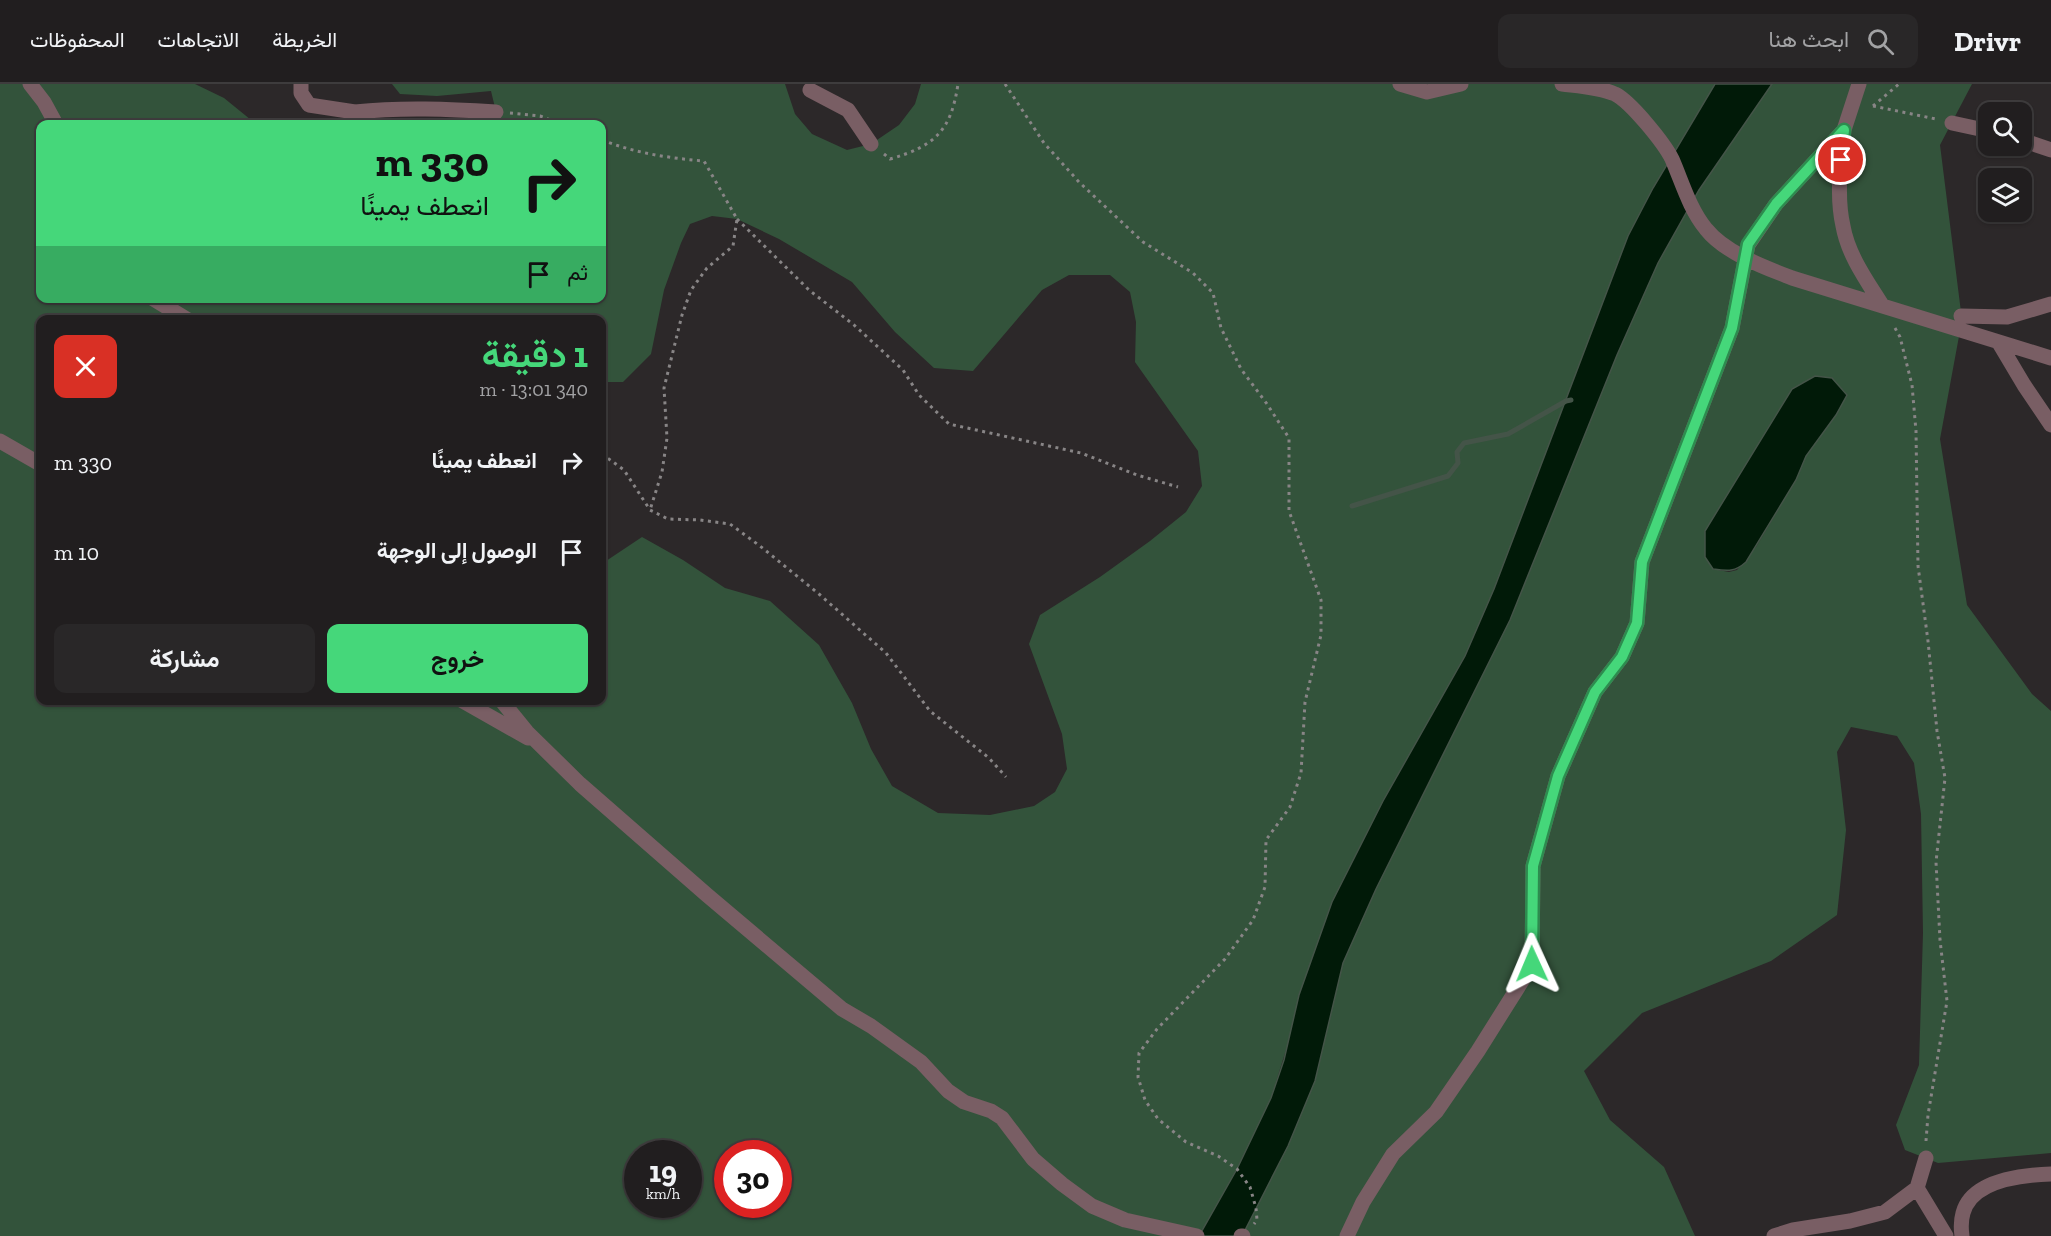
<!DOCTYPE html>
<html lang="ar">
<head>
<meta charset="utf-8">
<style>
	body { margin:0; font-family:"Zilla Slab",Vazirmatn,serif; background:#292728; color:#f1f3f6; direction:rtl; height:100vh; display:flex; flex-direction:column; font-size:22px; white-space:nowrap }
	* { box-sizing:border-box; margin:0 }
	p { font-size:20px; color:#a2a2a4 }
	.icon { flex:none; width:33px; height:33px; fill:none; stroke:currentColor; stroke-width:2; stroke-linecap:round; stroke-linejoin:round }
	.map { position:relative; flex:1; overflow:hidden; direction:ltr }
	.details { position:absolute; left:36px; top:231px; width:570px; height:390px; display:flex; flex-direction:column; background:#211e1f; border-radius:12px; box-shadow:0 2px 4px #0004,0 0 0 2px #3e3c3d; direction:rtl }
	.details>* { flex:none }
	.hud { position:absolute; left:36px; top:36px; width:570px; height:183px; border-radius:12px; box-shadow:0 2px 4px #0004,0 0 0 2px #3e3c3d; direction:rtl; background:#45d77a; color:#111; overflow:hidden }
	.controls { position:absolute; left:1978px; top:18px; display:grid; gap:12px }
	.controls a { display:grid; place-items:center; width:54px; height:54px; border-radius:12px; background:#211e1f; box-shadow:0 2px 4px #0004,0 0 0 2px #3e3c3d; font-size:30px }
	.speed { position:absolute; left:624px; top:1056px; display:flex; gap:12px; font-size:30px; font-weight:700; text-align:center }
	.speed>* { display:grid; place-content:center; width:78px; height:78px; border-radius:50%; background:#211e1f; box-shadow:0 2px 4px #0004,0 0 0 2px #3e3c3d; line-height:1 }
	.speed small { font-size:15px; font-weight:400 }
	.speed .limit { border:9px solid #d22; background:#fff; color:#111 }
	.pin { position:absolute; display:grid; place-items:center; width:51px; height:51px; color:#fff; margin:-26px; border:3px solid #fff; border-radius:50%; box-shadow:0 2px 6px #0007 }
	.me { position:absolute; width:66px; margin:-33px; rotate:359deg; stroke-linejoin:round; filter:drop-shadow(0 0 4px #0008) }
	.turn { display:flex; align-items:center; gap:21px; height:126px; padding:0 18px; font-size:27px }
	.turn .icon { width:78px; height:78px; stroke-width:2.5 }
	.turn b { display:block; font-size:42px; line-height:51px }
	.then { display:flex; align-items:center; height:57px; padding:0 18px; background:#0003; gap:12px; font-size:22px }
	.round { display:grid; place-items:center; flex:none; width:63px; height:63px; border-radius:12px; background:#292728 }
	.overview { display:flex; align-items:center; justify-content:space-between; height:102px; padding:0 18px }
	h1 { font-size:36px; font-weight:700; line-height:45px; color:#45d77a }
	.action { display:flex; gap:12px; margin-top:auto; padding:12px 18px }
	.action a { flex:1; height:69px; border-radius:12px; background:#45d77a; color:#111; font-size:24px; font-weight:700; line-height:69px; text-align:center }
	.action a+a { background:#292728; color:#f1f3f6 }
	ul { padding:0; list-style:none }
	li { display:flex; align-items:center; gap:18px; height:90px; padding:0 18px }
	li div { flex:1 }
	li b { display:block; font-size:22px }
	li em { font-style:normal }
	header { display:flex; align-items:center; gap:36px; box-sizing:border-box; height:84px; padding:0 30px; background:#211e1f; border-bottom:2px solid #3e3c3d }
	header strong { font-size:28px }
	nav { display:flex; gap:33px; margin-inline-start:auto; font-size:21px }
	.search { width:420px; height:54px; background:#292728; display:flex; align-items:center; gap:15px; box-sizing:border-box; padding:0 21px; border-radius:12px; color:#a2a2a4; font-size:22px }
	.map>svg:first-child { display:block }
	.green { fill:#33533b; fill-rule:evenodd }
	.water { fill:#011a08; stroke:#445448; stroke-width:1.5 }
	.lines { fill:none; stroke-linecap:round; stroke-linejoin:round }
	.stream { stroke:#445448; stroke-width:5 }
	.path { stroke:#888586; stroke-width:3; stroke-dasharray:3 4.5; stroke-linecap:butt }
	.minor { stroke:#795e64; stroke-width:15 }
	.route-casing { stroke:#2d8c4f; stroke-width:15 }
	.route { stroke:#45d77a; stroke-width:10 }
</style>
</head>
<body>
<header>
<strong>Drivr</strong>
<div class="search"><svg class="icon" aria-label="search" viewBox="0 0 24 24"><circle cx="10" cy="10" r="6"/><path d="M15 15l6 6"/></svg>ابحث هنا</div>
<nav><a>الخريطة</a><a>الاتجاهات</a><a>المحفوظات</a></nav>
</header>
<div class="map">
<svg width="2051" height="1152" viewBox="0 0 2051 1152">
	<rect width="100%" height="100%" fill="#2c2829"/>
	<path class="green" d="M0,0H195L224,14L256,40H40V214H602V40H499L491,7L437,12L400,10L392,0H785L795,30L812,50L847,66L871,60L899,41L915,20L921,0H1715L1653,104L1628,152L1494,505L1465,572L1383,717L1332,818L1271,1014L1237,1085L1199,1152H0ZM712,132L737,135L779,155L852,198L895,248L934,284L973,287L1042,206L1069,191H1110L1130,208L1136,238L1135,278L1198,367L1202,402L1186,428L1150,457L1100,493L1040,531L1029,560L1062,650L1067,685L1055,708L1034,722L990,731L938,729L892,702L871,665L852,619L819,561L770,517L725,504L683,476L642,453L603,479L602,484V616H40V236H602V298H623L651,270L664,206L681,159L690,140ZM638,1070H688V1120H638ZM728,1070H778V1120H728Z
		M1772,0H1972L1940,61L1962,236L1940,355L1967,521L2032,610L2051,627V1069L1938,1079L1905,1066L1896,1041L1919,981L1923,849L1921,730L1914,679L1897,652L1851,643L1837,668L1846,746L1837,831L1771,877L1642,929L1584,987L1610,1036L1664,1083L1695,1152H1242L1288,1062L1315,997L1343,879L1376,805L1510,536L1617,271L1658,179L1699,106ZM1836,331L1806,372L1796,396L1756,463L1737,486L1729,488L1713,485Z"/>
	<path class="water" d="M1715,0H1772L1699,106L1658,179L1617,271L1510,536L1376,805L1343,879L1315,997L1288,1062L1242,1152H1199L1237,1085L1271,1014L1284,976L1299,911L1332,818L1383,717L1465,572L1494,505L1628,152L1653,104Z
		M1815,292L1832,294L1847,311L1836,331L1806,372L1796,396L1746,478C1735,488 1728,487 1713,485L1705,473V447L1792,305Z"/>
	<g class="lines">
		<path class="stream" d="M1352,422L1448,392L1458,379L1457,368L1464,359L1508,350L1566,317L1571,316"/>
		<path class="path" d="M1005,0L1044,59L1079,98L1143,158L1193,189L1213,209L1221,244L1241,285L1267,320L1289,354V427L1321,516V551L1305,618L1301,689L1290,723L1266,756L1265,803L1253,836L1225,875L1157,945L1139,969L1138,993L1145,1016L1158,1035L1186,1058L1218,1072L1237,1085L1250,1103L1256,1124L1257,1136L1254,1140
			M1873,22L1936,35
			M1873,22L1899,0
			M510,29L540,32L561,40
			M602,56C635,69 668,74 704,77L737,135L733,162L707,184L691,206L682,231L664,304L667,354L662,388L650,426
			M884,70L890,75C935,62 951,47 958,0
			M737,135L809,206L854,241L903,286L919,311L949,340L1081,369L1137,391L1178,403
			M1895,244L1900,253L1912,301L1916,347L1918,482L1928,557L1937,647L1945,694L1936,778L1940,856L1947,917L1928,1031L1926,1057
			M602,370L624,386L650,426L668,435L700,436L730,440L760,462L819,510L886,569L930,627L989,674L1006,693"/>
		<path class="minor" d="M30,0L44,18L56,40
			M301,0V9L309,21L355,28L370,40
			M1400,0L1427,8L1461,0
			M1562,0C1579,2 1599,3 1615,10C1631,18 1664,59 1672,75C1682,98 1690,126 1706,145C1725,169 1764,183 1792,194L2051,274
			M810,6L848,26L871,60
			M355,28C402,23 449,25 496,28
			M1952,39L1989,47
			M1844,46C1841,78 1836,111 1843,142C1848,171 1867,197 1882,221
			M2022,56L2051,66
			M152,214L188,236
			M1961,232L2007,233L2051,220
			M1999,259L2024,301L2051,341
			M0,357L40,380
			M461,616L528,654
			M501,616L527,648L580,700L707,811L842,925L871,942L921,978L948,1007L964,1018L991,1027L1002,1034L1033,1075L1062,1100L1092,1122L1125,1136L1197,1152
			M1917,1104L1946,1152
			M1241,1152H1243
			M1347,1152L1363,1118L1393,1070L1436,1028L1478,967L1532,881L1533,782L1558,692L1595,608L1622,573L1637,539L1642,478L1732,244L1748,161L1776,120L1844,46L1859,0
			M1774,1152L1793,1146L1850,1137L1885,1128L1917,1104L1926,1074
			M1962,1152C1961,1145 1961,1136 1963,1129C1972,1096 2023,1091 2051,1090"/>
	</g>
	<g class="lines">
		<defs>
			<path id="route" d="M1532,880L1533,782L1558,692L1595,608L1622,573L1637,539L1642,478L1732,244L1748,160L1776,120L1844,46L1841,76"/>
		</defs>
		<use href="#route" class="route-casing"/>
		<use href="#route" class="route"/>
	</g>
</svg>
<div class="controls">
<a><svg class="icon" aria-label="search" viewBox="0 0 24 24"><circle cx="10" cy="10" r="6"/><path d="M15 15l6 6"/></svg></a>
<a><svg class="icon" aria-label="layers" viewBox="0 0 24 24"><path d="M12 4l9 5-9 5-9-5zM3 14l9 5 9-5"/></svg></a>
</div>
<div class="speed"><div>19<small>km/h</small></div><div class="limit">30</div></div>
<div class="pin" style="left:1841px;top:76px;background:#d93025"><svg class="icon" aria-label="arrive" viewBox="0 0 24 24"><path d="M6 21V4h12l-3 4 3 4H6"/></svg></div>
<svg class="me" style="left:1532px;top:880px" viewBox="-20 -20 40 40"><path d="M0-17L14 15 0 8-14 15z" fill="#45d77a" stroke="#fff" stroke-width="4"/></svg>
<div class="hud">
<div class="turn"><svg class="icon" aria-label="right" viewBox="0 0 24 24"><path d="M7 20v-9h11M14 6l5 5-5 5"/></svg><div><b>330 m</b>انعطف يمينًا</div></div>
<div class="then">ثم<svg class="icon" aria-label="arrive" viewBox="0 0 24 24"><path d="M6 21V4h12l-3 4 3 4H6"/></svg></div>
</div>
<section class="details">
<div class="overview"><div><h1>1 دقيقة</h1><p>340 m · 13:01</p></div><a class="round" style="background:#d93025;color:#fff"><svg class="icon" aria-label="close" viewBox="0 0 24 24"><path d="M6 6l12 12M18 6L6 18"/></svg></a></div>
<ul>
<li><svg class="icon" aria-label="right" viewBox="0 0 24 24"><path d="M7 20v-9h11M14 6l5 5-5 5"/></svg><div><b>انعطف يمينًا</b></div><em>330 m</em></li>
<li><svg class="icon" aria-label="arrive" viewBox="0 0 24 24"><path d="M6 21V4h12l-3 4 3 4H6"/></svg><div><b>الوصول إلى الوجهة</b></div><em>10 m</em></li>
</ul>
<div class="action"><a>خروج</a><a>مشاركة</a></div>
</section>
</div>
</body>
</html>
